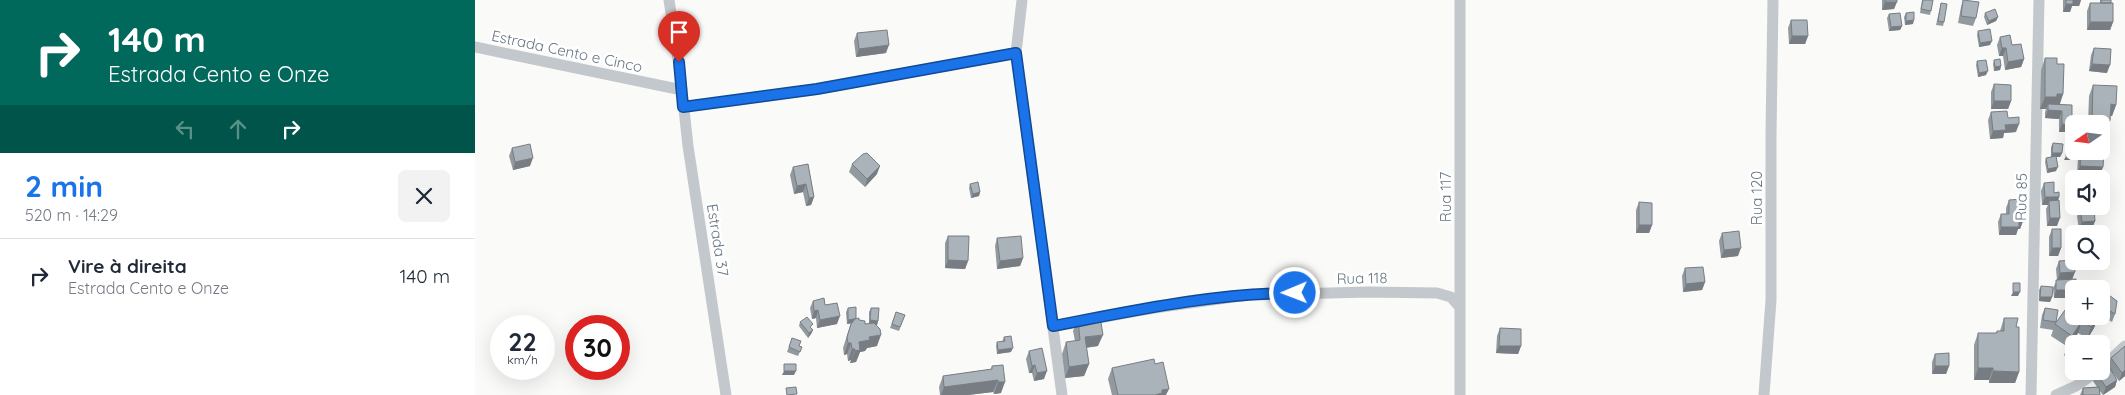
<!DOCTYPE html>
<html lang="pt">
<head>
<meta charset="utf-8">
<style>
	body { margin:0; font-family:Quicksand,sans-serif; background:#f2f2f3; color:#1f2937; height:100vh; display:flex; flex-direction:column; font-size:19px; white-space:nowrap }
	* { box-sizing:border-box; margin:0 }
	p { font-size:16px; color:#747a83 }
	.icon { flex:none; width:28px; height:28px; fill:none; stroke:currentColor; stroke-width:2; stroke-linecap:round; stroke-linejoin:round }
	.map { position:relative; flex:1; overflow:hidden }
	.details { display:flex; flex-direction:column; background:#fff; width:475px }
	.details>* { flex:none }
	.top-card { background:#00695c; color:#fff; overflow:hidden }
	.needle { width:32px; rotate:256deg }
	.tools { position:absolute; left:1590px; top:115px; display:grid; gap:10px }
	.tools a { display:grid; place-items:center; width:45px; height:45px; border-radius:8px; background:#fff; box-shadow:0 5px 20px #0002; font-size:25px }
	.speed { position:absolute; left:15px; top:315px; display:flex; gap:10px; font-size:25px; font-weight:700; text-align:center }
	.speed>* { display:grid; place-content:center; width:65px; height:65px; border-radius:50%; background:#fff; box-shadow:0 5px 20px #0002; line-height:1 }
	.speed small { font-size:12px; font-weight:400 }
	.speed .limit { border:8px solid #d22; background:#fff; color:#111 }
	.pin { position:absolute; display:grid; place-items:center; width:42px; height:42px; color:#fff; margin:-51px -21px; border-radius:50% 50% 50% 0; rotate:-45deg; box-shadow:0 0 5px #0007 }
	.pin .icon { rotate:45deg }
	.me { position:absolute; width:55px; margin:-28px; rotate:269deg; stroke-linejoin:round; filter:drop-shadow(0 0 4px #0008) }
	.turn { display:flex; align-items:center; gap:18px; height:105px; padding:0 25px; font-size:22px }
	.turn .icon { width:65px; height:65px; stroke-width:2.5 }
	.turn b { display:block; font-size:35px; line-height:42px }
	.lanes { display:flex; align-items:center; height:48px; padding:0 25px; background:#0003; justify-content:center; gap:25px; direction:ltr }
	.lanes .off { opacity:.35 }
	.round { display:grid; place-items:center; flex:none; width:52px; height:52px; border-radius:8px; background:#f2f2f3 }
	.overview { display:flex; align-items:center; justify-content:space-between; height:85px; padding:0 25px }
	h1 { font-size:30px; font-weight:700; line-height:38px; color:#1a73e8 }
	ul { padding:0; list-style:none }
	li { display:flex; align-items:center; gap:15px; height:75px; padding:0 25px; border-top:1px solid #e0e1e3 }
	li div { flex:1 }
	li b { display:block; font-size:19px }
	li em { font-style:normal }
	main { display:flex; flex:1; min-height:0 }
	.map>svg:first-child { display:block }
	.lines { fill:none; stroke-linecap:round; stroke-linejoin:round }
	.minor { stroke:#c3c8cc; stroke-width:11 }
	.wall { fill:#929a9f }
	.shaded-wall { fill:#777d82 }
	.building { fill:#aab3b9; stroke:#777d82 }
	.route-casing { stroke:#114b97; stroke-width:12 }
	.route { stroke:#1a73e8; stroke-width:9 }
	.labels { text-anchor:middle; dominant-baseline:central; stroke-width:5; stroke-linejoin:round; paint-order:stroke }
	.street-label { font-size:15px; fill:#657683; stroke:#fff }
</style>
</head>
<body>
<main>
<section class="details">
<div class="top-card">
<div class="turn"><svg class="icon" aria-label="right" viewBox="0 0 24 24"><path d="M7 20v-9h11M14 6l5 5-5 5"/></svg><div><b>140 m</b>Estrada Cento e Onze</div></div>
<div class="lanes"><svg class="icon off" aria-label="left" viewBox="0 0 24 24"><path d="M17 20v-9H6M10 6l-5 5 5 5"/></svg><svg class="icon off" aria-label="ahead" viewBox="0 0 24 24"><path d="M12 20V5M6 11l6-6 6 6"/></svg><svg class="icon" aria-label="right" viewBox="0 0 24 24"><path d="M7 20v-9h11M14 6l5 5-5 5"/></svg></div>
</div>
<div class="overview"><div><h1>2 min</h1><p>520 m · 14:29</p></div><a class="round"><svg class="icon" aria-label="close" viewBox="0 0 24 24"><path d="M6 6l12 12M18 6L6 18"/></svg></a></div>
<ul>
<li><svg class="icon" aria-label="right" viewBox="0 0 24 24"><path d="M7 20v-9h11M14 6l5 5-5 5"/></svg><div><b>Vire à direita</b><p>Estrada Cento e Onze</p></div><em>140 m</em></li>
</ul>
</section>
<div class="map">
<svg width="1650" height="395" viewBox="0 0 1650 395">
	<rect width="100%" height="100%" fill="#fafaf8"/>
	<g class="lines">
		<path class="minor" d="M194,0L205,72L213,146L251,395
			M547,0L541,53L587,395
			M985,0V395
			M0,47L207,90
			M209,107L342,89L541,53
			M578,326L679,308L773,295L894,292L962,293L976,297L984,306
			M1626,369L1650,346
			M1289,395L1296,300V135L1298,0
			M1556,395L1564,0
			M1581,395L1601,386L1623,371"/>
	</g>
	<path class="wall" d="M1407,0H1422L1419,9L1407,10Z
		M1447,0H1458L1455,15L1445,13Z
		M1488,0L1501,18L1498,26L1483,23L1486,7Z
		M1588,0H1606L1604,6H1597L1595,12H1588Z
		M1625,0H1636L1638,22L1635,30H1612V11L1615,3H1625Z
		M1466,3L1469,22L1468,26L1461,25Z
		M1431,13L1438,24L1430,25L1429,17Z
		M1510,13L1523,17L1521,21L1512,25L1509,17Z
		M1414,14L1427,26L1425,30L1414,31L1412,18Z
		M1316,20L1333,36L1330,44H1314L1313,28Z
		M1503,31L1515,45L1504,47L1502,35Z
		M382,33L411,53L381,57L379,41Z
		M1525,37L1537,45L1549,59L1546,67L1530,70L1528,56H1524L1522,45Z
		M1619,48L1632,73L1614,71L1616,55Z
		M1570,58L1582,64L1588,94L1585,104L1594,132H1584V119L1570,118V112L1571,109H1565L1566,70Z
		M1519,60L1526,66L1525,70L1519,71L1518,64Z
		M1502,61L1511,75L1503,77L1501,65Z
		M1519,84L1536,101L1533,109H1516V92Z
		M1618,85L1641,105L1637,116H1635L1631,133H1626V124H1613L1614,96Z
		M1516,112L1533,118L1541,132L1529,133L1528,138L1515,139L1513,120Z
		M1578,143L1587,153L1585,157H1581V171L1572,173L1570,162L1571,158L1577,157H1576V147Z
		M37,148L55,166L38,170L34,156Z
		M1605,151H1626L1625,175L1602,174L1603,158Z
		M333,164L339,197L336,205L331,206L328,192L319,194L315,175L318,167Z
		M377,164L402,174L390,187L374,172Z
		M1569,183L1584,197L1583,200L1582,226H1572L1571,209L1573,205H1567L1566,191Z
		M495,184L505,192L504,196L496,198L494,188Z
		M1599,189V206H1610V208L1620,221L1617,229L1604,230L1602,216L1605,209H1596V197Z
		M1534,200L1548,221L1545,229H1543L1541,235H1524L1523,222L1526,214H1531V208Z
		M1164,202L1177,225L1174,233H1161V210Z
		M1577,229L1586,248L1583,256H1574V237Z
		M1247,233L1263,256L1246,258L1244,241Z
		M473,236L493,261L490,269L470,268V243Z
		M522,238L548,258L545,266L522,269L520,246Z
		M1584,261L1597,280L1599,304H1590V298H1579L1578,288L1582,280L1581,269Z
		M1210,268L1230,282L1227,290L1208,292L1207,276Z
		M1566,286L1577,297L1575,302L1564,301V290Z
		M1626,299L1640,314L1637,322L1629,317L1625,324L1622,321L1619,328L1613,338L1610,337L1603,333L1593,347L1576,336L1580,324L1599,316H1626Z
		M338,301L350,305L362,324L342,328L341,318L337,319L335,308Z
		M373,308L381,318L390,324H394V312L396,308L403,321L402,325H401L402,346L392,348L390,351L385,352L381,362L375,363L376,360L373,361L372,354L369,355L368,348L376,323L372,324L371,312Z
		M1570,308L1581,322L1578,330L1565,328L1567,315Z
		M421,312L430,315L424,331L415,328Z
		M1529,318L1541,327L1544,372L1540,383H1514V380H1499V345L1503,333H1521L1522,331H1525Z
		M603,319L623,346L611,348L614,364L609,376L590,378L587,354L591,342L600,341L598,331Z
		M325,322L337,329L338,330L336,334L333,338L324,326Z
		M1025,328L1046,346L1043,354L1021,353L1022,336Z
		M529,337L536,352L522,354L521,346L522,342H527Z
		M317,338L324,346L327,347L323,356L312,352Z
		M1650,346V376L1644,381L1636,370L1642,380L1640,387L1628,395L1624,390L1625,395H1605L1608,388L1622,387L1618,381L1621,373L1633,365L1636,358Z
		M554,351L569,379L559,381L557,373H554L551,359Z
		M1591,351L1599,361L1596,363L1589,355Z
		M1460,354L1474,366L1471,374H1457V362Z
		M680,364L691,395H637L633,379L637,368Z
		M528,365L526,393L519,394L518,392L493,395H465L464,387L468,376L516,369L517,366Z"/>
	<path class="shaded-wall" d="M1597,0H1606L1604,6H1597L1595,12H1588L1591,4Z
		M1410,2H1422L1419,9L1407,10Z
		M1523,17L1521,21L1512,25L1514,21Z
		M1439,20L1438,24L1430,25L1431,21Z
		M1615,22H1638L1635,30H1612Z
		M1427,26L1425,30L1414,31L1416,27Z
		M1317,36H1333L1330,44H1314Z
		M1517,41L1515,45L1504,47L1505,43Z
		M414,45L411,53L381,57L384,49Z
		M1527,48H1531L1528,56H1524Z
		M1549,59L1546,67L1530,70L1533,62Z
		M1617,64L1635,65L1632,73L1614,71Z
		M1526,66L1525,70L1519,71L1520,67Z
		M1513,71L1511,75L1503,77L1504,73Z
		M1582,94H1588L1584,106L1573,104L1571,109H1565L1570,97Z
		M1519,101H1536L1533,109H1516Z
		M1636,104L1641,105L1637,116H1631Z
		M1573,110L1587,111L1584,119L1570,118Z
		M1617,121H1635L1631,133H1626V124H1616Z
		M1544,124L1541,132L1529,133L1528,138L1515,139L1518,131L1530,125Z
		M1587,124L1597,125L1594,132H1584Z
		M1577,153H1587L1585,157H1576Z
		M1591,156H1597L1595,160H1589Z
		M58,158L55,166L38,170L40,162Z
		M405,166L402,174L390,187L392,179Z
		M1605,166L1628,167L1625,175L1602,174Z
		M1583,167L1581,171L1572,173L1573,169Z
		M331,184L328,192L319,194L322,186Z
		M505,192L504,196L496,198L498,194Z
		M339,197L336,205L331,206L334,198Z
		M1570,197H1584L1581,205L1574,201L1573,205H1567Z
		M1599,203V206H1610L1609,209H1596Z
		M1575,218H1585L1582,226H1572Z
		M1544,221H1548L1545,229H1543L1541,235H1524L1526,227Z
		M1620,221L1617,229L1604,230L1607,222Z
		M1164,225H1177L1174,233H1161Z
		M1266,248L1263,256L1246,258L1249,250Z
		M1577,248H1586L1583,256H1574Z
		M548,258L545,266L522,269L525,261Z
		M473,260L493,261L490,269L470,268Z
		M1600,272L1597,280L1582,281L1585,273Z
		M1230,282L1227,290L1208,292L1211,284Z
		M1581,290H1592L1590,298H1579Z
		M1538,292H1545L1543,296H1536Z
		M1592,296H1599V304H1590Z
		M1565,297H1577L1575,302L1564,301Z
		M1632,309L1629,317L1625,324L1628,316Z
		M343,310L341,318L337,319L339,311Z
		M365,316L362,324L342,328L345,320Z
		M1623,317L1619,328L1612,339L1616,327Z
		M381,319L380,323L372,324L373,320Z
		M395,320L403,321L402,325L394,324Z
		M1607,321L1603,333L1593,347L1597,336Z
		M338,330L336,334L333,338L334,333Z
		M406,335L402,346L392,348L390,351L385,352L381,362L375,363L384,342L394,337Z
		M628,335L623,346L606,348L610,337Z
		M373,343H376L372,354L369,355Z
		M1024,346H1046L1043,354L1021,353Z
		M538,348L536,352L522,354L523,350Z
		M377,349H380L376,360L373,361Z
		M614,364L609,376L590,378L594,367Z
		M560,365L557,373H554L557,366Z
		M1460,366H1474L1471,374H1457Z
		M1503,368H1518L1514,380H1499Z
		M1650,370V376L1644,381L1647,373Z
		M309,371H321L319,375H307Z
		M572,371L569,379L559,381L562,373Z
		M1518,371L1544,372L1540,383H1514Z
		M523,380L518,392L493,395H466L469,387Z
		M1642,380L1640,387L1628,395L1631,387Z
		M523,382H530L526,393L519,394Z
		M694,389L691,395H680L687,390Z"/>
	<path class="building" d="M1410,0H1422V2H1410Z
		M1448,0H1458L1456,11L1446,9Z
		M1488,0L1504,2L1501,18L1486,16Z
		M1591,0H1598V4H1591Z
		M1626,0H1636V3H1626Z
		M1466,3L1472,4L1469,22L1463,21Z
		M1615,3H1638V22H1615Z
		M1520,9L1523,17L1514,21L1510,13Z
		M1439,12V20L1431,21V13Z
		M1425,13L1427,26L1416,27L1414,14Z
		M1316,20H1332L1333,36H1317Z
		M1515,29L1517,41L1505,43L1503,31Z
		M412,30L414,45L384,49L382,33Z
		M1535,35L1537,45L1546,44L1549,59L1533,62L1531,48H1527L1525,37Z
		M1619,48L1636,49L1635,65L1617,64Z
		M1570,58H1582V64H1589L1588,94H1582V97H1570Z
		M1525,59L1526,66L1520,67L1519,60Z
		M1511,60L1513,71L1504,73L1502,61Z
		M1519,84L1536,85V101H1519Z
		M1618,85L1642,86L1641,105L1636,104L1635,121H1617Z
		M1573,104L1597,105V125L1587,124V111L1573,110Z
		M1532,111L1533,118L1544,117V124L1530,125L1531,130L1518,131L1516,112Z
		M1578,143L1588,144L1587,153H1577Z
		M55,144L58,158L40,162L37,148Z
		M1591,149H1597V156H1591Z
		M1606,151H1629L1628,167L1605,166Z
		M392,153L405,166L392,179L377,164L388,154Z
		M1581,156L1583,167L1573,169L1571,158Z
		M333,164L339,197L334,198L331,184L322,186L318,167Z
		M503,182L505,192L498,194L495,184Z
		M1579,182V193L1584,192V197H1570L1569,183Z
		M1547,199L1548,221H1544V227H1526V214H1534V200Z
		M1584,200L1585,218H1575L1574,201Z
		M1164,202L1177,203V225H1164Z
		M1619,208L1620,221L1607,222L1605,209Z
		M1577,229H1586V248H1577Z
		M1264,231L1266,248L1249,250L1247,233Z
		M473,236H494L493,261L473,260Z
		M546,236L548,258L525,261L522,238Z
		M1599,260L1600,272L1585,273L1584,261Z
		M1228,267L1230,282L1211,284L1210,268Z
		M1601,279V289H1599V296H1592V290H1581V280Z
		M1538,283H1545V292H1538Z
		M1566,286L1578,287L1577,297H1565Z
		M1631,293L1642,301L1640,314L1632,309L1628,316L1626,315V299Z
		M349,298L350,305L362,303L365,316L345,320L343,310L339,311L338,301Z
		M381,307V318L379,319L373,320V308Z
		M396,308H404L403,321L395,320Z
		M1570,308L1583,310L1581,322L1568,320Z
		M1590,310L1600,317L1622,316L1623,317L1616,327L1607,321L1597,336L1580,324Z
		M421,312L430,315L425,327L417,324Z
		M625,316L628,335L610,337L614,364L594,367L591,342L605,340L603,319Z
		M332,317L338,324L335,327L338,330L334,333L325,322Z
		M384,318V320L390,321V324L399,323L405,329L406,335L394,337L395,340L384,342L385,350L379,351L380,349H377L376,343H373L372,337L376,324L380,319Z
		M1529,318H1543L1541,327H1544V372L1518,371V368H1503V333H1522V331H1529Z
		M1025,328L1046,329V346H1024Z
		M536,336L538,348L523,350L522,342L530,341L529,337Z
		M1611,336L1619,344H1604Z
		M317,338L326,341L324,346L327,347L325,352L314,347Z
		M1598,345L1599,346V358L1597,359L1591,351Z
		M1650,346V370L1647,373L1636,358Z
		M567,348L572,371L562,373L560,365L557,366L554,351Z
		M1474,353V366H1460V354Z
		M679,359L680,364L688,362L694,389L687,390V393L680,395H643L637,368Z
		M309,364H321V371H309Z
		M528,365L530,382H523V380L469,387L468,376L517,369V366Z
		M1633,365L1642,380L1631,387L1621,373L1623,371H1626V369Z
		M321,387L322,394L312,395L311,388Z
		M1624,387L1625,395H1608V388Z"/>
	<g class="lines">
		<defs>
			<path id="route" d="M204,62L208,107L342,89L541,53L578,326C657,311 739,293 820,293"/>
		</defs>
		<use href="#route" class="route-casing"/>
		<use href="#route" class="route"/>
	</g>
	<g class="labels">
		<g class="street-label">
			<text transform="translate(92 51) rotate(12)">Estrada Cento e Cinco</text>
			<text transform="translate(970 197) rotate(-90)">Rua 117</text>
			<text transform="translate(1546 197) rotate(-89)">Rua 85</text>
			<text transform="translate(1281 198) rotate(-90)">Rua 120</text>
			<text transform="translate(243 240) rotate(81)">Estrada 37</text>
			<text transform="translate(887 278) rotate(-1)">Rua 118</text>
		</g>
	</g>
</svg>
<div class="tools">
<a><svg class="needle" viewBox="-14 -14 28 28"><path d="M0-13l5 13h-10z" fill="#e53935"/><path d="M0 13l5-13h-10z" fill="#747a83"/></svg></a>
<a><svg class="icon" aria-label="sound" viewBox="0 0 24 24"><path d="M4 9h4l5-4v14l-5-4H4zM17 9q2 3 0 6"/></svg></a>
<a><svg class="icon" aria-label="search" viewBox="0 0 24 24"><circle cx="10" cy="10" r="6"/><path d="M15 15l6 6"/></svg></a>
<a>+</a>
<a>−</a>
</div>
<div class="speed"><div>22<small>km/h</small></div><div class="limit">30</div></div>
<div class="pin" style="left:204px;top:62px;background:#d93025"><svg class="icon" aria-label="arrive" viewBox="0 0 24 24"><path d="M6 21V4h12l-3 4 3 4H6"/></svg></div>
<svg class="me" style="left:820px;top:293px" viewBox="-20 -20 40 40"><circle r="17" fill="#1a73e8" stroke="#fff" stroke-width="3"/><path d="M0-11L8 9 0 5-8 9z" fill="#fff"/></svg>
</div>
</main>
</body>
</html>
